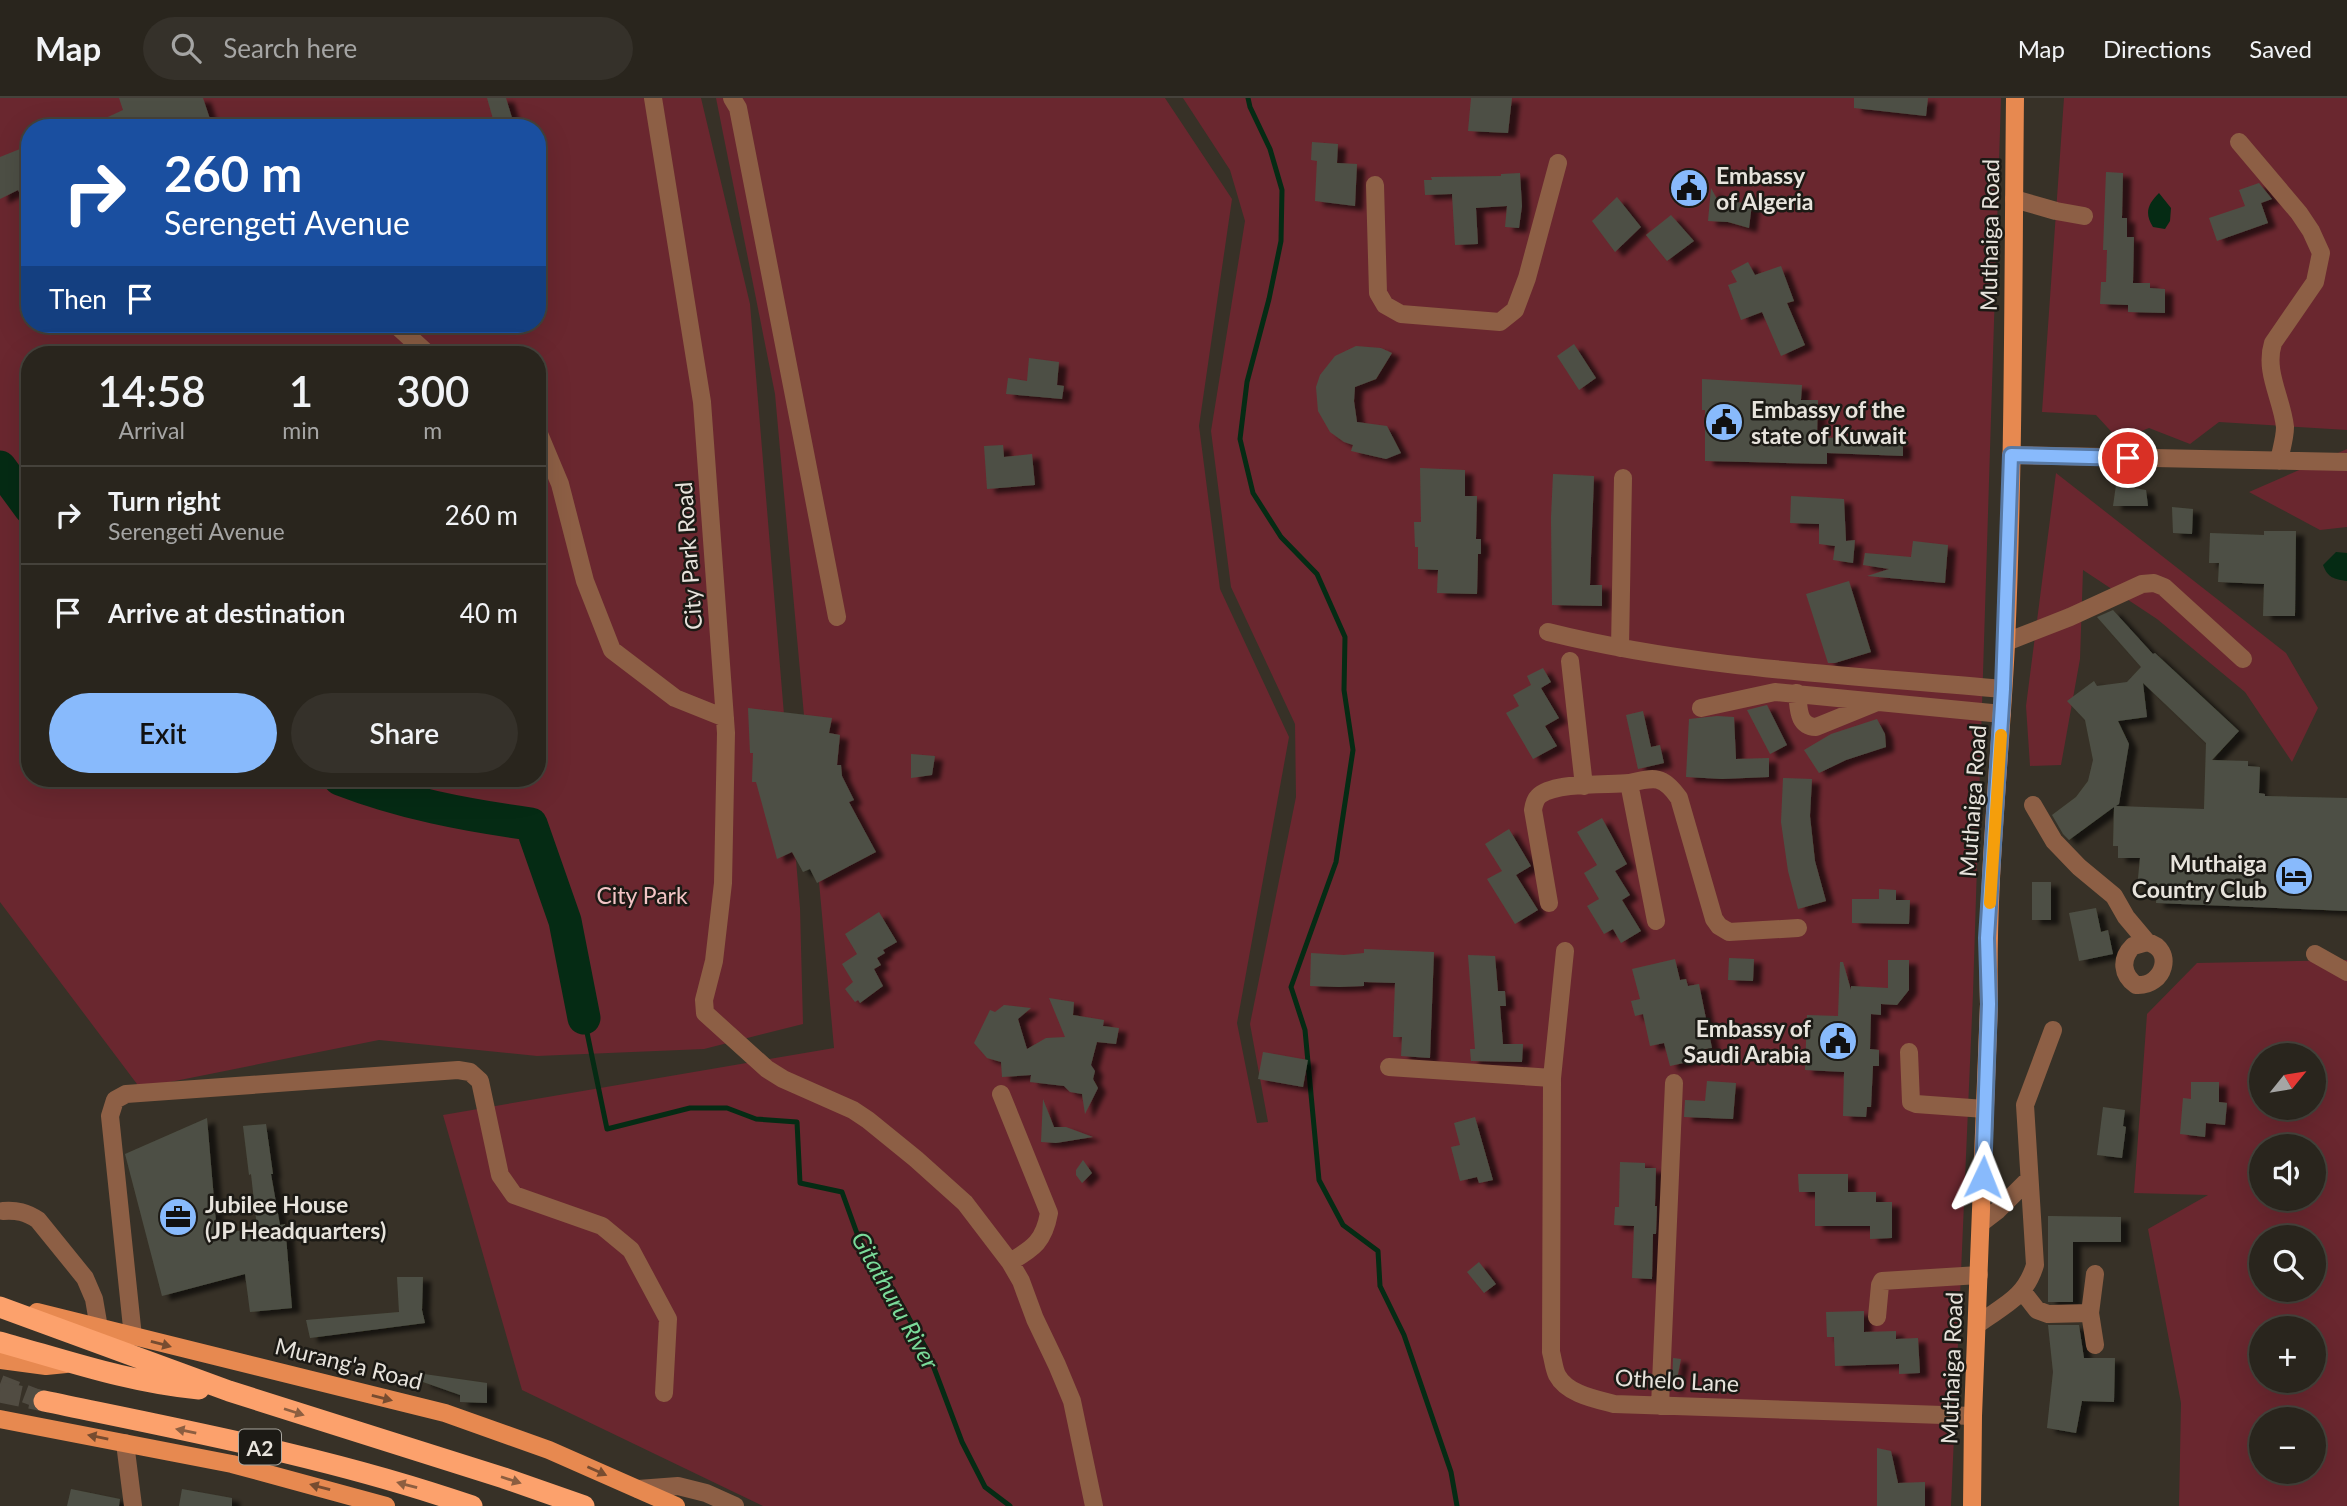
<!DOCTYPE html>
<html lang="en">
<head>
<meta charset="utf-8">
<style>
	body { margin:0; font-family:Lato,sans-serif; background:#35312a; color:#f1f3f6; height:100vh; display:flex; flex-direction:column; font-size:26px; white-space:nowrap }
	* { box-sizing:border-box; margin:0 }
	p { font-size:23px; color:#a5a5a4 }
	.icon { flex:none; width:38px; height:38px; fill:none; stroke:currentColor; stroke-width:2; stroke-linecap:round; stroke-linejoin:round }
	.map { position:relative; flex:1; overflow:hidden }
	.sheet { position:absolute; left:21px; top:248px; width:525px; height:441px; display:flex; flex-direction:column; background:#29251d; border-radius:28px; box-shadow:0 7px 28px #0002,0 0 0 2px #45423b }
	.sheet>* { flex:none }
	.hud { position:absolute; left:21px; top:21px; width:525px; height:214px; border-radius:28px; box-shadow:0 7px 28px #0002,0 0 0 2px #45423b; background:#1a4fa0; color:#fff; overflow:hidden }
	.needle { width:46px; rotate:60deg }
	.buttons { position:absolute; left:2249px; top:945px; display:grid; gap:14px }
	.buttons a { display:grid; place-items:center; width:77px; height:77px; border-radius:50%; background:#29251d; box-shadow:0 7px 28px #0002,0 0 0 2px #45423b; font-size:35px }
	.pin { position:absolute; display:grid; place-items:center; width:60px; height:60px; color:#fff; margin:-30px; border:4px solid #fff; border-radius:50%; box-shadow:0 2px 7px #0007 }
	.me { position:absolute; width:77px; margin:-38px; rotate:2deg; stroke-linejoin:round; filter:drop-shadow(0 0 5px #0008) }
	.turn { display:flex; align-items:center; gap:24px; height:147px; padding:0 28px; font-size:32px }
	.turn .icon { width:91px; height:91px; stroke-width:2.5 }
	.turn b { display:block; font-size:49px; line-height:60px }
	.then { display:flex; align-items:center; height:66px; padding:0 28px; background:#0003; gap:14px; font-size:26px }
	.eta { display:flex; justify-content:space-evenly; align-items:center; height:119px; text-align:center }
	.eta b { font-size:42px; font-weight:600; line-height:49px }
	.cta { display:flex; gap:14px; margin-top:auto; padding:14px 28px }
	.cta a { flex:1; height:80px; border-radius:42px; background:#88bafc; color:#111; font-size:28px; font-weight:600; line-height:80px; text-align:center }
	.cta a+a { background:#35312a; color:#f1f3f6 }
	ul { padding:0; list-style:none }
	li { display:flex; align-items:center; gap:21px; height:98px; padding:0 28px; border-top:2px solid #45423b }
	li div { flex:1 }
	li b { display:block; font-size:26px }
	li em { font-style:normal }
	header { display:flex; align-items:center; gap:42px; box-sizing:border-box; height:98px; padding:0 35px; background:#29251d; border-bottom:2px solid #45423b }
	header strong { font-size:33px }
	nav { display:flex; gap:38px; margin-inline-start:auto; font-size:24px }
	.search { width:490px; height:63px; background:#35312a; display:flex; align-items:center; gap:18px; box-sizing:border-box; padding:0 24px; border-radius:38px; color:#a5a5a4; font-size:26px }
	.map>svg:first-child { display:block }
	.green { fill:#6a272f; fill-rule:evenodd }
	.water { fill:#052b14 }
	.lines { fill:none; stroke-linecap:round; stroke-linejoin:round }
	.stream { stroke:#052b14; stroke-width:5 }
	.river { stroke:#052b14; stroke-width:33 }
	.building { fill:#4d5044; fill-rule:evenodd; filter:url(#shadow) }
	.major-tunnel { stroke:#514c42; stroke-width:18; stroke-dasharray:18 9; stroke-linecap:butt }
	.highway-tunnel { stroke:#514c42; stroke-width:21; stroke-dasharray:21 10; stroke-linecap:butt }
	.minor { stroke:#8d5f45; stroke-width:18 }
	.major { stroke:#e78950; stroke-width:18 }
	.highway { stroke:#fca16c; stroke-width:21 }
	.oneway { fill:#774c30 }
	.oneway2 { fill:#8c5e40 }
	.route-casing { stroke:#5879a4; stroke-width:18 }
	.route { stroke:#88bafc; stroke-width:12 }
	.slow { stroke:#f59e0b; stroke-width:12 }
	.labels { text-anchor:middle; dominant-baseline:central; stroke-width:5; stroke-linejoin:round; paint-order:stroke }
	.shield { fill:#1c1a15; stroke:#aaa7a0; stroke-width:2 }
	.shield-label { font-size:21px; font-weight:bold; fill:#e7e3dc }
	.poi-label { font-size:23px; font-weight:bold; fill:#e7e3dc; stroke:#1c1a15; text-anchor:start }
	.street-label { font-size:23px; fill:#e7e3dc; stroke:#1c1a15 }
	.park-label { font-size:23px; fill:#f3c5c6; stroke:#1c1a15 }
	.water-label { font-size:24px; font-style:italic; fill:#7ada99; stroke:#1c1a15 }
</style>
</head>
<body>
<header>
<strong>Map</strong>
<div class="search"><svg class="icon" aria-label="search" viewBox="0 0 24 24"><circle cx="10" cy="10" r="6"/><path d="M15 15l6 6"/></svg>Search here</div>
<nav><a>Map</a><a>Directions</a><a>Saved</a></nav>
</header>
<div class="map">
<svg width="2347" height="1408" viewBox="0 0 2347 1408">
	<defs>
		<filter id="shadow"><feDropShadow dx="8" dy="4.5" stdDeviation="2" flood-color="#0009"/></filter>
	</defs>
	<rect width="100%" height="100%" fill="#373127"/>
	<path class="green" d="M0,0H701L750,206L800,810L803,926L704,951L537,958L379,942L140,990L0,804ZM30,30H537V226H30ZM30,257H537V681H30Z
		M716,0H1165L1232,101L1199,328L1220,491L1289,639L1237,925L1257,1025L1268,1024L1250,926L1296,699L1295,626L1231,489L1211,333L1245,123L1230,72L1183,0H2001L1973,895L1951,1408H763L522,1292L443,1017L834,950L775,296Z
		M2064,0H2347V332L2219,324L2190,346L2149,330L2119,342L2096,317L2042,314Z
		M2347,351V429L2320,432L2249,394Z
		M2056,375L2286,555L2318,610L2292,664L2245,594L2157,521L2083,472L2080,561L2061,667L2030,668L2026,608Z
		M2347,862V1408H2179L2181,1305L2148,1131L2208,1097L2134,1095L2147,916L2197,865ZM2261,957H2314V1010H2261ZM2261,1048H2314V1101H2261ZM2261,1139H2314V1192H2261ZM2261,1230H2314V1283H2261ZM2261,1321H2314V1374H2261Z"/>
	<path class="water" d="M2159,95L2171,110L2170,123L2165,131L2153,129C2144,115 2148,106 2159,95Z
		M2336,454L2347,455V483C2334,481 2328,480 2323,467Z"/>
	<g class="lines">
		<path class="stream" d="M1248,0L1250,9L1270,51L1282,92L1281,143L1269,201L1247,284L1240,341L1253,395L1281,439L1317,476L1345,539L1344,592L1353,652L1336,764L1291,889L1305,932L1319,1082L1343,1127L1378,1153L1380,1188L1404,1237L1451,1374L1457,1408
			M584,920L607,1031L690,1010H727L756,1021L797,1024L800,1085L842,1094L859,1141L893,1192L928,1254L962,1344L985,1389L1010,1408"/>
		<path class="river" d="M0,369L30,410
			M340,681C402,705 465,717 531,726L565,823L584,920"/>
	</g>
	<path class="building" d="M119,0H203L213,30H84L123,12Z
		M487,0H506L513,23L495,28Z
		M1471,0H1512L1508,35L1468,33Z
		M1854,0H1928L1926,18L1854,10Z
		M1312,44L1338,46L1337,65L1357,66L1355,108L1315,103L1317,63L1311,62Z
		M30,47V116L18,92L0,101V59Z
		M2106,74L2123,75L2122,120H2127V139H2134L2133,185H2150V190L2165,191V215L2128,214V207L2100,206L2101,184H2106L2107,152H2103Z
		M1520,75L1522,108L1519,130L1505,129L1507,108L1476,110L1478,146L1455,147L1452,96L1425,97L1424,82H1432L1431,79L1501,78V76Z
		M2259,85L2272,101L2261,105L2268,125L2217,143L2209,120L2245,108L2239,92Z
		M1711,90L1717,101L1736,106L1737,104L1752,106L1749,130L1728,124L1708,123Z
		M1617,99L1641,129L1615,154L1592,123Z
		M1671,117L1694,143L1667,163L1646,137Z
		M1748,164L1755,177L1781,168L1794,203L1787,205L1805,247L1781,258L1762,214L1741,222L1728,187L1737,184L1731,173Z
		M1574,246L1596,280L1579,292L1557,258Z
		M1356,248L1381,250L1392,255L1376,281L1355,289L1354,303L1357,324L1387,328L1401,355L1386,361L1351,353L1353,347L1344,344L1330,334L1318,313L1316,289L1320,277L1335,258Z
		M1029,260L1059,264L1057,287L1064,288L1062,301L1006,296L1008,280L1027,283Z
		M1702,281L1802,287L1801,302H1818L1817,339L1903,343V358L1827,355V366L1705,363V312H1702Z
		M1003,347L1004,359L1032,356L1035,387L987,391L984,348Z
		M1420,370L1465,372V398H1477L1476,441H1481V456H1478L1477,496L1437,495L1438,472L1418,471V449H1415L1414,424H1421Z
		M1553,376L1594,378L1590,487H1602V508L1552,507L1551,420Z
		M2116,387L2146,392L2148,408H2113Z
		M1791,398L1844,401L1846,443L1855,442L1853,465L1833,462L1835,448L1819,446V426L1790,425Z
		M2172,409L2193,411L2192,436L2173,435Z
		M2264,433H2296L2295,518H2263L2264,486L2218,484L2219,465H2209L2210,435L2264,437Z
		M1913,443L1948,447L1945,485L1867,478L1889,471L1863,467L1865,455L1911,459Z
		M1849,483L1871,554L1835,565H1828L1806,496Z
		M2113,512L2153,556L2155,555L2239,633L2212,662L2248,663V668L2260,669L2259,695L2265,696V698L2347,700V813L2156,805L2157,785L2137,790L2140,760H2118V748H2113L2114,709L2069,742L2063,736L2052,717L2076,699L2088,683L2093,662L2085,622L2067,603L2094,583L2097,588L2127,584L2141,569L2097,519ZM2143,585L2206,645L2204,711L2116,708L2119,706L2129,646L2118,623L2147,619Z
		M1543,570L1551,584L1541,590L1559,620L1545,628L1557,648L1533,661L1506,615L1519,608L1513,597L1531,587L1527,578Z
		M1767,607L1787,647L1770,656L1747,612Z
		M748,610L832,620L829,635L840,637L837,667H841L842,678L854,702L849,704L876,754L817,785L810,771L803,774L792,754L777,761L756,684H752L753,655H750Z
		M1643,613L1651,649L1660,647L1664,665L1638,671L1626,617Z
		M1717,618L1734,619L1736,661L1769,660V679L1722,681L1686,679L1689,621Z
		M1877,621L1885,636L1886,649L1846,662L1819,675L1804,652L1831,636Z
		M911,656L935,658L932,677L911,680Z
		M1783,680L1812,681L1810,718L1815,763L1826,803L1798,811L1788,773L1781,724Z
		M1602,720L1627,766L1615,773L1630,797L1622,802L1641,833L1621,845L1613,831L1604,836L1587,808L1599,801L1584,775L1597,767L1577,734Z
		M1509,731L1531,768L1516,777L1538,812L1515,826L1487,781L1502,773L1485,746Z
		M2032,784H2051V822H2032Z
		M1879,791L1896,792V802H1910L1909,826L1852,825V801H1879Z
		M2096,810L2101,834L2108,832L2113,856L2079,863L2069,815Z
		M879,814L897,844L883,852L885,855L877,860L881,867L874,871L883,888L860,905L858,902L855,904L845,891L853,884L842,866L857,856L845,836Z
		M1364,851L1434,854L1430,960L1401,958L1402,939H1393L1395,885L1364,884V888L1339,889L1310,888L1311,855L1344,857L1364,855Z
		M1468,857L1495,858L1498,893H1505L1506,908H1500L1503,946H1523L1522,964L1471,963L1470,951H1475Z
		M1729,860L1754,861L1753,883L1728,882Z
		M1675,861L1680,882L1686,881L1688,888L1699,886L1712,950L1699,952L1701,961L1670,968L1664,945L1650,948L1643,916L1635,918L1631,903L1640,901L1632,871Z
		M1888,862H1909V892L1897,907L1881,906V917L1871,916L1870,951L1879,952V968H1873L1871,1009H1867L1866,1019L1843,1018L1844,974L1805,972L1807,917L1838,918L1840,864H1843L1851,892V888L1888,890Z
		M1049,900L1074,904L1073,917L1104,922L1103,928L1119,930L1116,946L1097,944L1091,967L1095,973L1093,981L1098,990L1085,1016L1082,996L1070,994L1064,988L1030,984L1031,977L1002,979L1001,964L987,960L974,945L990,912L995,914L1004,907L1031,910L1018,921L1027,951L1046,940L1065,939Z
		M1263,954L1308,962L1303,989L1258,981Z
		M1707,983L1736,985L1733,1021L1684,1019L1685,1002L1705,1003Z
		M2191,984H2219V1004L2227,1005L2225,1027L2206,1025L2205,1039L2180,1036L2183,1000L2191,1001Z
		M1043,1001L1054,1029H1066L1093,1039L1056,1045L1041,1044Z
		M2103,1009L2125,1012L2123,1028L2126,1029L2122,1060L2097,1057Z
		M1475,1019L1493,1082L1479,1085L1477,1079L1460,1083L1451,1049L1460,1047L1454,1025Z
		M207,1020L217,1136L257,1130L251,1076L249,1077L243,1028L266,1026L273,1076H271L280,1127L285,1126L292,1210L250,1214L245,1176L162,1198L125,1056Z
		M1083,1062L1092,1075L1082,1085L1076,1077V1072Z
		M1620,1064L1645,1065V1070H1656L1655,1108H1657L1656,1136H1653L1652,1181L1632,1180L1634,1128L1614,1127L1615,1109H1619Z
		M1798,1076H1848V1094H1876V1104H1892V1140L1870,1141V1128H1815V1094H1799Z
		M2048,1118L2121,1119V1144H2073V1204H2048Z
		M1479,1164L1496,1186L1484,1195L1467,1174Z
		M397,1179H423L422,1212L425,1225L310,1240L306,1222L399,1214Z
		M1864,1213V1234L1896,1233V1241L1918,1240L1920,1275L1899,1276V1266L1835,1268L1834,1239H1827L1826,1214Z
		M2048,1227H2079L2084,1260H2115L2114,1304L2082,1303L2076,1335L2047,1330L2053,1274Z
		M1673,1260L1681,1261L1675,1291L1672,1290Z
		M424,1276L487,1285V1305L460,1304V1297L423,1284Z
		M1877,1350L1891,1353L1898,1385L1925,1384V1408H1877Z
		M71,1391L120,1401L119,1408H67Z
		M182,1391L232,1400V1408H179Z"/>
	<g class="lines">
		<path class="major-tunnel" d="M0,1286L44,1303"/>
		<path class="highway-tunnel" d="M0,1294L44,1303"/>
		<path class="minor" d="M653,0L702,304L726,635L723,785L714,863L704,902L705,915L767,971L783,981L853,1012L868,1022L916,1061L965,1105L1010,1164L1021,1183L1035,1221L1057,1267L1072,1303L1094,1408
			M732,0L738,10L837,519
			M2239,44L2299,115L2311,133L2321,155L2315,184L2273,245C2264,274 2282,300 2285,329C2285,340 2281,352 2279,363
			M1375,87L1378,195L1385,207L1401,216L1500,224L1515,212L1527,180L1558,65
			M2014,101L2056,113L2084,118
			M395,226L429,257
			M537,331L560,386L585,483L612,552L675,600L725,620
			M2011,357L2347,364
			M1548,534C1696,571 1851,577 2003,591
			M2006,544L2070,519L2142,486L2154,485L2164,489L2243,561
			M1620,550L1623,380
			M1570,563L1584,688
			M1797,595C1799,610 1797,628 1816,629L1875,605
			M1701,610L1775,594L2002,616
			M2033,707L2054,743L2079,769L2114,798L2126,819L2147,844
			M1549,805L1533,712C1534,706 1535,701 1540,697C1557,684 1608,687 1629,685
			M1656,823L1629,685C1655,679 1663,677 1679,700L1714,821L1719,828L1729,834L1798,830
			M2147,844C2175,851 2165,889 2136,887C2122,877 2120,861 2133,848Z
			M1565,853L1552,980L1551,1254C1553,1261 1554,1271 1557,1277C1567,1296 1595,1301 1614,1306L1973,1318
			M2315,856L2347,874
			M1909,954L1911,1004L1916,1006L1985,1011
			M1389,969L1552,980
			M1001,996L1049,1115C1044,1143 1034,1150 1010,1164
			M3,1113C17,1112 26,1114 38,1122L85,1180L94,1201L99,1230
			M1981,1125L1998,1112L2028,1082
			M2095,1176L2090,1215L2095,1247
			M2023,1194L2037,1212L2048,1216L2090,1215
			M1877,1219L1880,1187L1882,1183L1979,1177
			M1978,1226C2004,1207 2025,1200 2035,1167L2025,1007L2053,932
			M133,1239L110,1018L115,1002L126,996L458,972L470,974L480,983L500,1077L514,1097L602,1128L631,1152L668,1221L664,1295
			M1660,1308L1674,985
			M125,1345L133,1408
			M638,1391L678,1388L706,1395L735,1408"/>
		<path class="major" d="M37,1214L445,1315L549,1352L676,1408
			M0,1262L46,1268L66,1266
			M0,1321L232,1366L386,1408
			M1972,1408L1973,1318L1989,906C1986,786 2000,666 2006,546C2014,364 2013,182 2015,0"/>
		<path class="highway" d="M0,1209L229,1293L504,1380L584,1408
			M0,1244C65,1262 131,1285 199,1291
			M44,1303C188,1333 333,1360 472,1408"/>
	</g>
	<defs><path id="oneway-solid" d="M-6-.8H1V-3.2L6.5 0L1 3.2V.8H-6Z" transform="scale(1.75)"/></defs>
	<g class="oneway">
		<use href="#oneway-solid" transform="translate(161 1246) rotate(15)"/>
		<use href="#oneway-solid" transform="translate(382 1300) rotate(14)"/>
		<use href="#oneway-solid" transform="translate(98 1339) rotate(-169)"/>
		<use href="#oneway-solid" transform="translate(597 1373) rotate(24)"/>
		<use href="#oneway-solid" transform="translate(320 1389) rotate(-165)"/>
	</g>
	<g class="oneway2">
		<use href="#oneway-solid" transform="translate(294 1314) rotate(18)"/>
		<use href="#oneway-solid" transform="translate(186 1333) rotate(-168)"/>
		<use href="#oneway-solid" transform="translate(511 1382) rotate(18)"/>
		<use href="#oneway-solid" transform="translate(407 1387) rotate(-165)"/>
	</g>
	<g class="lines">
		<defs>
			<path id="route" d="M1983,1079L1989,906L1987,840L2003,591L2011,357L2128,360"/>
		</defs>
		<use href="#route" class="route-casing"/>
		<use href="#route" class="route"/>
		<path class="slow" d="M1990,805L2001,637"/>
	</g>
	<defs>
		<symbol id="civic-disc" viewBox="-11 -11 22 22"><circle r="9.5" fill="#88bafc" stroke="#1c1a15"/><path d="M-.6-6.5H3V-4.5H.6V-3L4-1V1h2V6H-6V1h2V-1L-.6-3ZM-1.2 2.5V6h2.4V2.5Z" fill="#111"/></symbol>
		<symbol id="hotel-disc" viewBox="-11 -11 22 22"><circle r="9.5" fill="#88bafc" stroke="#1c1a15"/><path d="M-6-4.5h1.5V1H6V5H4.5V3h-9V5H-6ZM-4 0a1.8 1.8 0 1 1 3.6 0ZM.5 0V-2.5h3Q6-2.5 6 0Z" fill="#111"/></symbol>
		<symbol id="office-disc" viewBox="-11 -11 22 22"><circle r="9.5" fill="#88bafc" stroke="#1c1a15"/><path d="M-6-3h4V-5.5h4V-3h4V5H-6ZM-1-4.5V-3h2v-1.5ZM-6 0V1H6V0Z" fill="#111"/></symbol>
	</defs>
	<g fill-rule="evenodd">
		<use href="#civic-disc" x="1667" y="68" width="44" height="44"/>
		<use href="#civic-disc" x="1702" y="302" width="44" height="44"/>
		<use href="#hotel-disc" x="2272" y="756" width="44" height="44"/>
		<use href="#civic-disc" x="1816" y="921" width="44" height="44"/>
		<use href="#office-disc" x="156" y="1097" width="44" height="44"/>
	</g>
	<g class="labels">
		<rect class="shield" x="239" y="1331.5" width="42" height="35" rx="5"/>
		<g class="shield-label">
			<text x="260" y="1349">A2</text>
		</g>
		<g class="poi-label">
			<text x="1716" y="77">Embassy<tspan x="1716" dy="26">of Algeria</tspan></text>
			<text x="1751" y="311">Embassy of the<tspan x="1751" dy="26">state of Kuwait</tspan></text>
			<text x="2267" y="765" text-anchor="end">Muthaiga<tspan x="2267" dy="26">Country Club</tspan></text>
			<text x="1811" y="930" text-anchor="end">Embassy of<tspan x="1811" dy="26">Saudi Arabia</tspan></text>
			<text x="205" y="1106">Jubilee House<tspan x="205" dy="26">(JP Headquarters)</tspan></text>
		</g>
		<g class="street-label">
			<text transform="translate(1989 137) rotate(-89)">Muthaiga Road</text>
			<text transform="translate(688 458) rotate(-94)">City Park Road</text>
			<text transform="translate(1972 703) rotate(-86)">Muthaiga Road</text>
			<text transform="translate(349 1265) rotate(14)">Murang'a Road</text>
			<text transform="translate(1951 1270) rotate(-88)">Muthaiga Road</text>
			<text transform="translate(1677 1282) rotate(3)">Othelo Lane</text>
		</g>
		<g class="park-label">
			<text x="642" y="797">City Park</text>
		</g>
		<g class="water-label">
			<text transform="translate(896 1202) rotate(61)">Gitathuru River</text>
		</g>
	</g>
</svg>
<div class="buttons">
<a><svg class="needle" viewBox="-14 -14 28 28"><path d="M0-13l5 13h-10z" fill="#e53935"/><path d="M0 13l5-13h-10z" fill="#a5a5a4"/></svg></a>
<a><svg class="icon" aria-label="sound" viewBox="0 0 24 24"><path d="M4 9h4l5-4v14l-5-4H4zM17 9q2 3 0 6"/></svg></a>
<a><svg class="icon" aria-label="search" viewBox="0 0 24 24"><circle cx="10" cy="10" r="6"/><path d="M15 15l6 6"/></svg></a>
<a>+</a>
<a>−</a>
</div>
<div class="pin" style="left:2128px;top:360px;background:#d93025"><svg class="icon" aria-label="arrive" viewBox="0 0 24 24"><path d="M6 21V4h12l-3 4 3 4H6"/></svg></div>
<svg class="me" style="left:1983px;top:1079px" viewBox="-20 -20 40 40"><path d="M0-17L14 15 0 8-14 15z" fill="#88bafc" stroke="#fff" stroke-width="4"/></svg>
<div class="hud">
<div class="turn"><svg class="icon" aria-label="right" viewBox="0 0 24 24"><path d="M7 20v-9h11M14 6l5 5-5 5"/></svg><div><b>260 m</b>Serengeti Avenue</div></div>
<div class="then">Then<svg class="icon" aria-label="arrive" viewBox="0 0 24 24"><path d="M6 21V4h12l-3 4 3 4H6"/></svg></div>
</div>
<section class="sheet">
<div class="eta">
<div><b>14:58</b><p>Arrival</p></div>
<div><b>1</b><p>min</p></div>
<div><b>300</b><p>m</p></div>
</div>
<ul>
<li><svg class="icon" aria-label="right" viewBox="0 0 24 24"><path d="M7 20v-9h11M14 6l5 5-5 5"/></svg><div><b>Turn right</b><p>Serengeti Avenue</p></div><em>260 m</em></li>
<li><svg class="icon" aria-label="arrive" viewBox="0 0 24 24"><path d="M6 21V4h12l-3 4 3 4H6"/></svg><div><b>Arrive at destination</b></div><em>40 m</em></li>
</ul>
<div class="cta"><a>Exit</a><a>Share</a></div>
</section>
</div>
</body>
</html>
